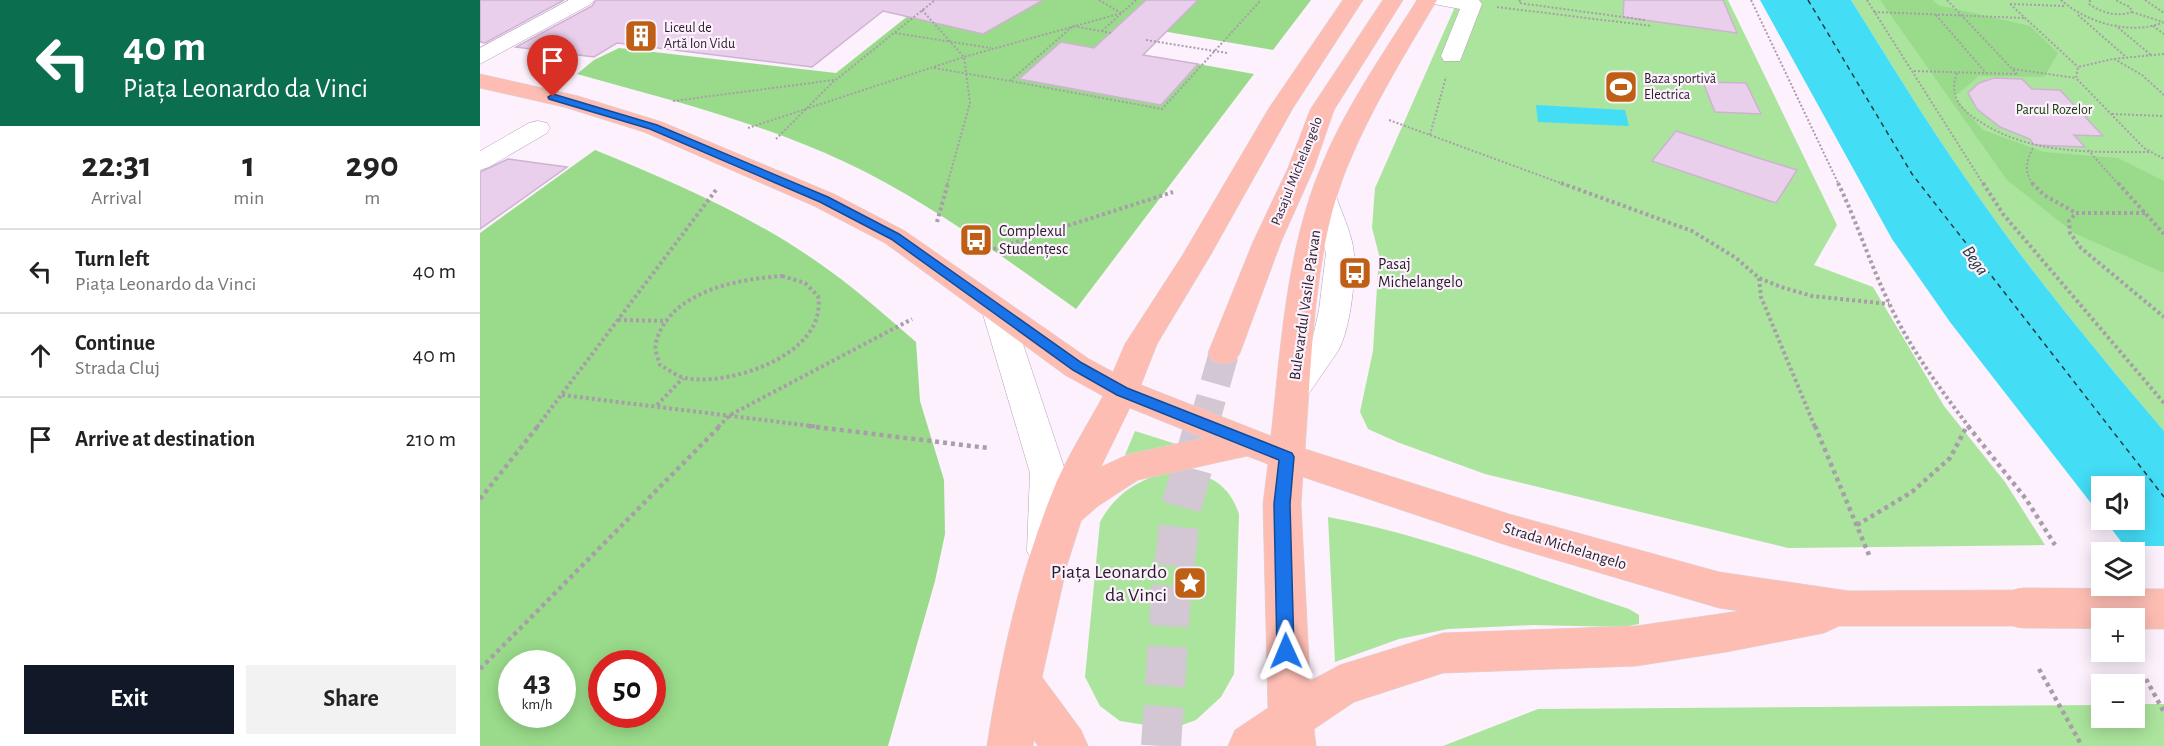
<!DOCTYPE html>
<html lang="en">
<head>
<meta charset="utf-8">
<style>
	body { margin:0; font-family:"Alegreya Sans",sans-serif; background:#f2f2f2; color:#222; height:100vh; display:flex; flex-direction:column; font-size:22px; white-space:nowrap }
	* { box-sizing:border-box; margin:0 }
	p { font-size:20px; color:#767676 }
	.icon { flex:none; width:33px; height:33px; fill:none; stroke:currentColor; stroke-width:2; stroke-linecap:round; stroke-linejoin:round }
	.map { position:relative; flex:1; overflow:hidden }
	.side { display:flex; flex-direction:column; background:#fff; width:480px }
	.side>* { flex:none }
	.guide { background:#0b6e4f; color:#fff; overflow:hidden }
	.buttons { position:absolute; left:1611px; top:476px; display:grid; gap:12px }
	.buttons a { display:grid; place-items:center; width:54px; height:54px; border-radius:0px; background:#fff; box-shadow:0 3px 15px #0003; font-size:30px }
	.speed { position:absolute; left:18px; top:650px; display:flex; gap:12px; font-size:30px; font-weight:700; text-align:center }
	.speed>* { display:grid; place-content:center; width:78px; height:78px; border-radius:50%; background:#fff; box-shadow:0 3px 15px #0003; line-height:1 }
	.speed small { font-size:15px; font-weight:400 }
	.speed .limit { border:9px solid #d22; background:#fff; color:#111 }
	.pin { position:absolute; display:grid; place-items:center; width:51px; height:51px; color:#fff; margin:-62px -26px; border-radius:50% 50% 50% 0; rotate:-45deg; box-shadow:0 0 6px #0007 }
	.pin .icon { rotate:45deg }
	.me { position:absolute; width:66px; margin:-33px; rotate:359deg; stroke-linejoin:round; filter:drop-shadow(0 0 4px #0008) }
	.turn { display:flex; align-items:center; gap:21px; height:126px; padding:0 24px; font-size:27px }
	.turn .icon { width:78px; height:78px; stroke-width:2.5 }
	.turn b { display:block; font-size:42px; line-height:51px }
	.eta { display:flex; justify-content:space-evenly; align-items:center; height:102px; text-align:center }
	.eta b { font-size:36px; font-weight:700; line-height:42px }
	.cta { display:flex; gap:12px; margin-top:auto; padding:12px 24px }
	.cta a { flex:1; height:69px; border-radius:0px; background:#111827; color:#fff; font-size:24px; font-weight:700; line-height:69px; text-align:center }
	.cta a+a { background:#f2f2f2; color:#222 }
	ul { padding:0; list-style:none }
	li { display:flex; align-items:center; gap:18px; height:84px; padding:0 24px; border-top:2px solid #e0e0e0 }
	li div { flex:1 }
	li b { display:block; font-size:22px }
	li em { font-style:normal }
	main { display:flex; flex:1; min-height:0 }
	.map>svg:first-child { display:block }
	.green { fill:#abe49d }
	.forest { fill:#99db8a; fill-rule:evenodd }
	.water { fill:#43ddf6 }
	.pier { fill:#fcf1fd }
	.lines { fill:none; stroke-linecap:round; stroke-linejoin:round }
	.ferry { stroke:#233b40; stroke-width:1.5; stroke-dasharray:5 4.5; stroke-linecap:butt }
	.building { fill:#eacfed; stroke:#cdb3d0; stroke-width:1.5 }
	.major-tunnel-far1 { stroke:#d2c7d3; stroke-width:30; stroke-dasharray:30 15; stroke-linecap:butt }
	.major-tunnel { stroke:#d2c7d3; stroke-width:40; stroke-dasharray:40 20; stroke-linecap:butt }
	.minor-casing { stroke:#b89ebb; stroke-width:1 }
	.major-casing { stroke:#d8d6d8; stroke-width:1 }
	.path-far2 { stroke:#a89ea9; stroke-width:2; stroke-dasharray:2 2; stroke-linecap:butt }
	.path-far1 { stroke:#a89ea9; stroke-width:4; stroke-dasharray:3 3; stroke-linecap:butt }
	.path { stroke:#a89ea9; stroke-width:4.5; stroke-dasharray:4 4; stroke-linecap:butt }
	.minor { fill:#fff; fill-rule:evenodd }
	.major { fill:#fdbdb3; fill-rule:evenodd }
	.major-bridge-casing { stroke:#d8d6d8; stroke-width:41; stroke-linecap:butt }
	.major-bridge { stroke:#fdbdb3; stroke-width:40 }
	.route { fill:#1a73e8; stroke:#114b97; stroke-width:1.5 }
	.labels { text-anchor:middle; dominant-baseline:central; stroke-width:4.5; stroke-linejoin:round; paint-order:stroke }
	.far-poi-label { font-size:14px; fill:#281e29; stroke:#fcf1fd; text-anchor:start }
	.far-park-label { font-size:14px; fill:#164109; stroke:#fcf1fd }
	.far-street-label { font-size:14px; fill:#281e29; stroke:#fcf1fd }
	.poi-label { font-size:16px; fill:#281e29; stroke:#fcf1fd; text-anchor:start }
	.street-label { font-size:16px; fill:#281e29; stroke:#fcf1fd }
	.water-label { font-size:18px; font-style:italic; fill:#233b40; stroke:#fcf1fd }
	.near-poi-label { font-size:20px; fill:#281e29; stroke:#fcf1fd; text-anchor:end }
</style>
</head>
<body>
<main>
<section class="side">
<div class="guide">
<div class="turn"><svg class="icon" aria-label="left" viewBox="0 0 24 24"><path d="M17 20v-9H6M10 6l-5 5 5 5"/></svg><div><b>40 m</b>Piața Leonardo da Vinci</div></div>
</div>
<div class="eta">
<div><b>22:31</b><p>Arrival</p></div>
<div><b>1</b><p>min</p></div>
<div><b>290</b><p>m</p></div>
</div>
<ul>
<li><svg class="icon" aria-label="left" viewBox="0 0 24 24"><path d="M17 20v-9H6M10 6l-5 5 5 5"/></svg><div><b>Turn left</b><p>Piața Leonardo da Vinci</p></div><em>40 m</em></li>
<li><svg class="icon" aria-label="ahead" viewBox="0 0 24 24"><path d="M12 20V5M6 11l6-6 6 6"/></svg><div><b>Continue</b><p>Strada Cluj</p></div><em>40 m</em></li>
<li><svg class="icon" aria-label="arrive" viewBox="0 0 24 24"><path d="M6 21V4h12l-3 4 3 4H6"/></svg><div><b>Arrive at destination</b></div><em>210 m</em></li>
</ul>
<div class="cta"><a>Exit</a><a>Share</a></div>
</section>
<div class="map">
<svg width="1684" height="746" viewBox="0 0 1684 746">
	<rect width="100%" height="100%" fill="#fcf1fd"/>
	<path class="green" d="M978,0H1248L1357,225L1334,265L1393,287L1464,406L1525,482L1565,545L1308,548L1005,474L917,442L888,429L880,412L893,351L899,255L892,228L895,188Z
		M1371,0H1684V431C1615,350 1547,268 1487,180C1446,122 1409,60 1371,0Z
		M655,431L696,444L645,455Z
		M688,471C724,472 747,479 759,514L754,674L741,697L716,720L691,729L640,721L620,706L605,677L620,522C636,493 657,481 688,471Z
		M848,517C951,536 1050,576 1149,609L1159,615V624L1143,627L1052,625L968,629L919,639L855,662Z
		M1655,704H1684V746H963L1058,709L1621,705L1622,717H1654Z"/>
	<path class="forest" d="M448,0H666L614,48L581,42L539,79L681,105L718,64L774,74L596,309C521,256 448,201 365,162C279,122 187,99 97,74L114,60L139,48L356,73Z
		M718,0H831L793,50L676,30L690,16L700,18Z
		M1400,0H1453L1458,5L1550,26L1578,53L1564,77L1499,76L1474,97L1503,130L1564,152L1638,158L1684,181V273L1594,233L1527,180Z
		M115,150C191,181 268,214 336,261C371,285 404,314 436,342L440,401L464,480L465,534L455,581L408,746H0V233ZM32,663H82V714H32ZM122,663H172V714H122Z"/>
	<path class="water" d="M1280,0H1371C1409,60 1446,122 1487,180C1547,268 1615,350 1684,431V598L1654,552H1649L1624,519H1654V486H1622L1621,516L1470,322L1412,239Z
		M1056,105L1145,110L1149,126L1058,122Z"/>
	<path class="pier" d="M1640,546H1684V601L1654,564V552H1645Z"/>
	<g class="lines">
		<path class="ferry" d="M1328,0L1432,174L1684,497"/>
	</g>
	<path class="building" d="M0,0H84L5,43L0,42Z
		M116,0H563L503,34L403,11L332,67L137,43L114,57L36,47L112,6Z
		M666,0H718L663,55L718,64L681,105L539,79L581,42L614,48Z
		M1144,0H1243L1257,33L1143,17Z
		M1514,78L1542,79L1552,89L1580,90L1623,136L1594,135L1605,147L1554,145L1550,139L1520,127L1497,109L1488,93L1499,83Z
		M1223,82L1266,83L1281,114L1235,112Z
		M1196,131L1275,157L1317,170L1296,203L1172,161Z
		M28,159L87,167L0,229V172Z"/>
	<g class="lines">
		<path class="major-tunnel-far1" d="M723,427L744,353"/>
		<path class="major-tunnel" d="M681,746L691,595L701,508L724,426"/>
		<defs>
			<path id="minor" d="M89,0H114L111,4L0,64V48Z
				M951,0H999L1002,4L980,61H964L961,56L980,9L954,4Z
				M58,121L67,123L70,128L67,133L9,167L0,170V151L49,123Z
				M843,188L852,190L856,196C862,214 873,236 874,254C876,278 870,331 858,351L825,399L813,402L801,399L796,390L832,341L839,310L846,253L830,196L834,190Z
				M517,301L528,304L532,311L586,473L587,551L581,563L567,568L553,563L547,551L550,473L502,311L506,304Z"/>
			<path id="major" d="M863,0H883L813,108L730,256L677,344L661,385L791,436C801,346 806,251 841,167C865,108 903,54 937,0H957C925,54 892,107 868,165C833,248 832,359 825,449L1029,514L1239,572L1369,591L1542,590L1557,595L1563,608L1557,621L1542,626H1359L1344,633L1246,652L1156,666L963,673L874,702L834,729L836,746H748L755,730L788,708L783,504L788,464L767,456L658,480L618,506L601,521L587,565L562,677L601,730L608,746H558L554,740L553,746H507C521,656 542,564 577,481C590,452 608,424 623,396L585,375L405,243L334,206L164,132L84,107L0,88V74L98,96L182,122L354,194L425,231L609,359L633,372L645,344L702,256L789,108ZM650,408L724,438L649,454L621,467ZM823,477L1029,546L1239,608L1260,611L1156,626L963,633L860,665L830,681L821,504Z
				M903,0H923L854,110L834,168L801,242L760,353L755,361L744,364L733,361L728,353L773,242L808,168L830,110Z"/>
		</defs>
		<use href="#minor" class="minor-casing"/>
		<use href="#major" class="major-casing"/>
		<path class="path-far2" d="M619,0L641,13
			M1040,0L1039,3L1165,20
			M1271,0L1359,185
			M1387,0L1504,185
			M1467,0L1537,74
			M1581,0C1607,23 1652,36 1684,22
			M1610,0L1609,4C1622,13 1637,17 1652,12L1650,7L1635,0
			M1665,0L1684,13
			M1530,4L1598,67
			M1530,4L1585,6
			M1017,7L1172,26
			M442,10L484,57L490,103L467,185
			M1394,12L1544,18
			M1652,12L1683,22
			M1456,15L1506,73
			M1598,15L1646,57
			M1635,25L1671,55
			M1673,26L1684,34
			M622,31L656,0
			M415,33L511,48
			M631,33L593,26L530,81L682,109L781,0
			M666,40L747,53
			M1684,54L1633,59L1598,67L1596,78L1664,148L1684,159
			M1634,59L1662,75L1684,95
			M55,68L79,53
			M454,68L530,81
			M1533,69L1596,78
			M1434,71L1538,74
			M1477,73C1469,94 1478,107 1496,119C1548,155 1610,152 1671,152
			M193,101L354,80
			M1632,114L1684,116
			M909,120L1086,185
			M268,128L484,57L642,13
			M950,135L966,77
			M296,139L352,83L455,0
			M1553,148C1546,162 1544,171 1553,185
			M1608,150L1639,185"/>
		<path class="path-far1" d="M1081,183L1212,231L1256,258L1279,278L1301,287L1332,296L1409,304
			M1358,183C1377,222 1390,264 1409,303C1429,347 1460,389 1489,427
			M1503,183L1523,214L1684,403
			M1552,183L1564,195L1596,213
			M1638,183L1684,234
			M1665,213H1596L1589,221L1590,233L1601,248L1684,317
			M457,222L468,183
			M502,253L693,192
			M302,276L325,283L338,296C348,354 250,387 205,378C196,376 188,369 180,365C178,358 174,349 176,342C190,291 258,279 302,276Z
			M1279,278L1281,297L1335,427
			M138,320L187,321
			M82,395L340,427
			M177,405L203,378
			M57,427L236,190
			M238,427L250,415L432,319"/>
		<path class="path" d="M328,426L508,448
			M1335,426L1389,555
			M1488,426L1546,499L1575,545
			M0,499L58,426
			M1377,525L1432,492L1470,458L1487,426
			M0,669L240,426
			M1559,669L1602,746
			M1666,679L1684,712"/>
		<use href="#minor" class="minor"/>
		<use href="#major" class="major"/>
		<defs>
			<path id="major-bridge" d="M1542,608L1684,609"/>
		</defs>
		<use href="#major-bridge" class="major-bridge-casing"/>
		<use href="#major-bridge" class="major-bridge"/>
	</g>
	<path class="route" d="M73,94L177,125L348,197L419,234L602,363L647,388L812,453L814,457L810,504L814,651L812,657L806,660L799,657L797,651L794,504L799,460L637,395L593,370L411,239L340,202L170,129L69,99L68,97Z"/>
	<defs>
		<symbol id="building-square" viewBox="-11 -11 22 22"><rect x="-9" y="-9" width="18" height="18" rx="4" fill="#be5f15" stroke="#fcf1fd"/><path d="M-4-6H4V6H1V3H-1V6H-4ZM-2.5-4.3h1.7v1.8h-1.7ZM.8-4.3h1.7v1.8H.8ZM-2.5-1h1.7V.8h-1.7ZM.8-1h1.7V.8H.8Z" fill="#fff"/></symbol>
		<symbol id="stadium-square" viewBox="-11 -11 22 22"><rect x="-9" y="-9" width="18" height="18" rx="4" fill="#be5f15" stroke="#fcf1fd"/><path d="M0-5a6.5 5 0 1 0 0 10a6.5 5 0 1 0 0-10ZM-3.5-1.8h7v3.6h-7Z" fill="#fff"/></symbol>
		<symbol id="bus-square" viewBox="-11 -11 22 22"><rect x="-9" y="-9" width="18" height="18" rx="4" fill="#be5f15" stroke="#fcf1fd"/><path d="M-5-6H5V4H4V6H2V4H-2V6H-4V4H-5ZM-3.5-4V0h7V-4ZM-3.5 1.2v1.5H-2V1.2ZM2 1.2v1.5H3.5V1.2Z" fill="#fff"/></symbol>
		<symbol id="sight-square" viewBox="-11 -11 22 22"><rect x="-9" y="-9" width="18" height="18" rx="4" fill="#be5f15" stroke="#fcf1fd"/><path d="M0-6L1.8-2.2L6-1.7L2.9 1.2L3.7 5.4L0 3.3L-3.7 5.4L-2.9 1.2L-6-1.7L-1.8-2.2Z" fill="#fff"/></symbol>
	</defs>
	<g fill-rule="evenodd">
		<use href="#building-square" x="142" y="17" width="38" height="38"/>
		<use href="#stadium-square" x="1122" y="68" width="38" height="38"/>
		<use href="#bus-square" x="477" y="221" width="38" height="38"/>
		<use href="#bus-square" x="856" y="254" width="38" height="38"/>
		<use href="#sight-square" x="691" y="564" width="38" height="38"/>
	</g>
	<g class="labels">
		<g class="far-poi-label">
			<text x="184" y="28">Liceul de<tspan x="184" dy="16">Artă Ion Vidu</tspan></text>
			<text x="1164" y="79">Baza sportivă<tspan x="1164" dy="16">Electrica</tspan></text>
		</g>
		<g class="far-park-label">
			<text x="1574" y="110">Parcul Rozelor</text>
		</g>
		<g class="far-street-label">
			<text transform="translate(817 171) rotate(-68)">Pasajul Michelangelo</text>
		</g>
		<g class="poi-label">
			<text x="519" y="231">Complexul<tspan x="519" dy="18">Studențesc</tspan></text>
			<text x="898" y="264">Pasaj<tspan x="898" dy="18">Michelangelo</tspan></text>
		</g>
		<g class="street-label">
			<text transform="translate(825 305) rotate(-82)">Bulevardul Vasile Pârvan</text>
			<text transform="translate(1085 546) rotate(17)">Strada Michelangelo</text>
		</g>
		<g class="water-label">
			<text transform="translate(1495 261) rotate(54)">Bega</text>
		</g>
		<g class="near-poi-label">
			<text x="687" y="572">Piața Leonardo<tspan x="687" dy="23">da Vinci</tspan></text>
		</g>
	</g>
</svg>
<div class="buttons">
<a><svg class="icon" aria-label="sound" viewBox="0 0 24 24"><path d="M4 9h4l5-4v14l-5-4H4zM17 9q2 3 0 6"/></svg></a>
<a><svg class="icon" aria-label="layers" viewBox="0 0 24 24"><path d="M12 4l9 5-9 5-9-5zM3 14l9 5 9-5"/></svg></a>
<a>+</a>
<a>−</a>
</div>
<div class="speed"><div>43<small>km/h</small></div><div class="limit">50</div></div>
<div class="pin" style="left:73px;top:97px;background:#d93025"><svg class="icon" aria-label="arrive" viewBox="0 0 24 24"><path d="M6 21V4h12l-3 4 3 4H6"/></svg></div>
<svg class="me" style="left:806px;top:651px" viewBox="-20 -20 40 40"><path d="M0-17L14 15 0 8-14 15z" fill="#1a73e8" stroke="#fff" stroke-width="4"/></svg>
</div>
</main>
</body>
</html>
